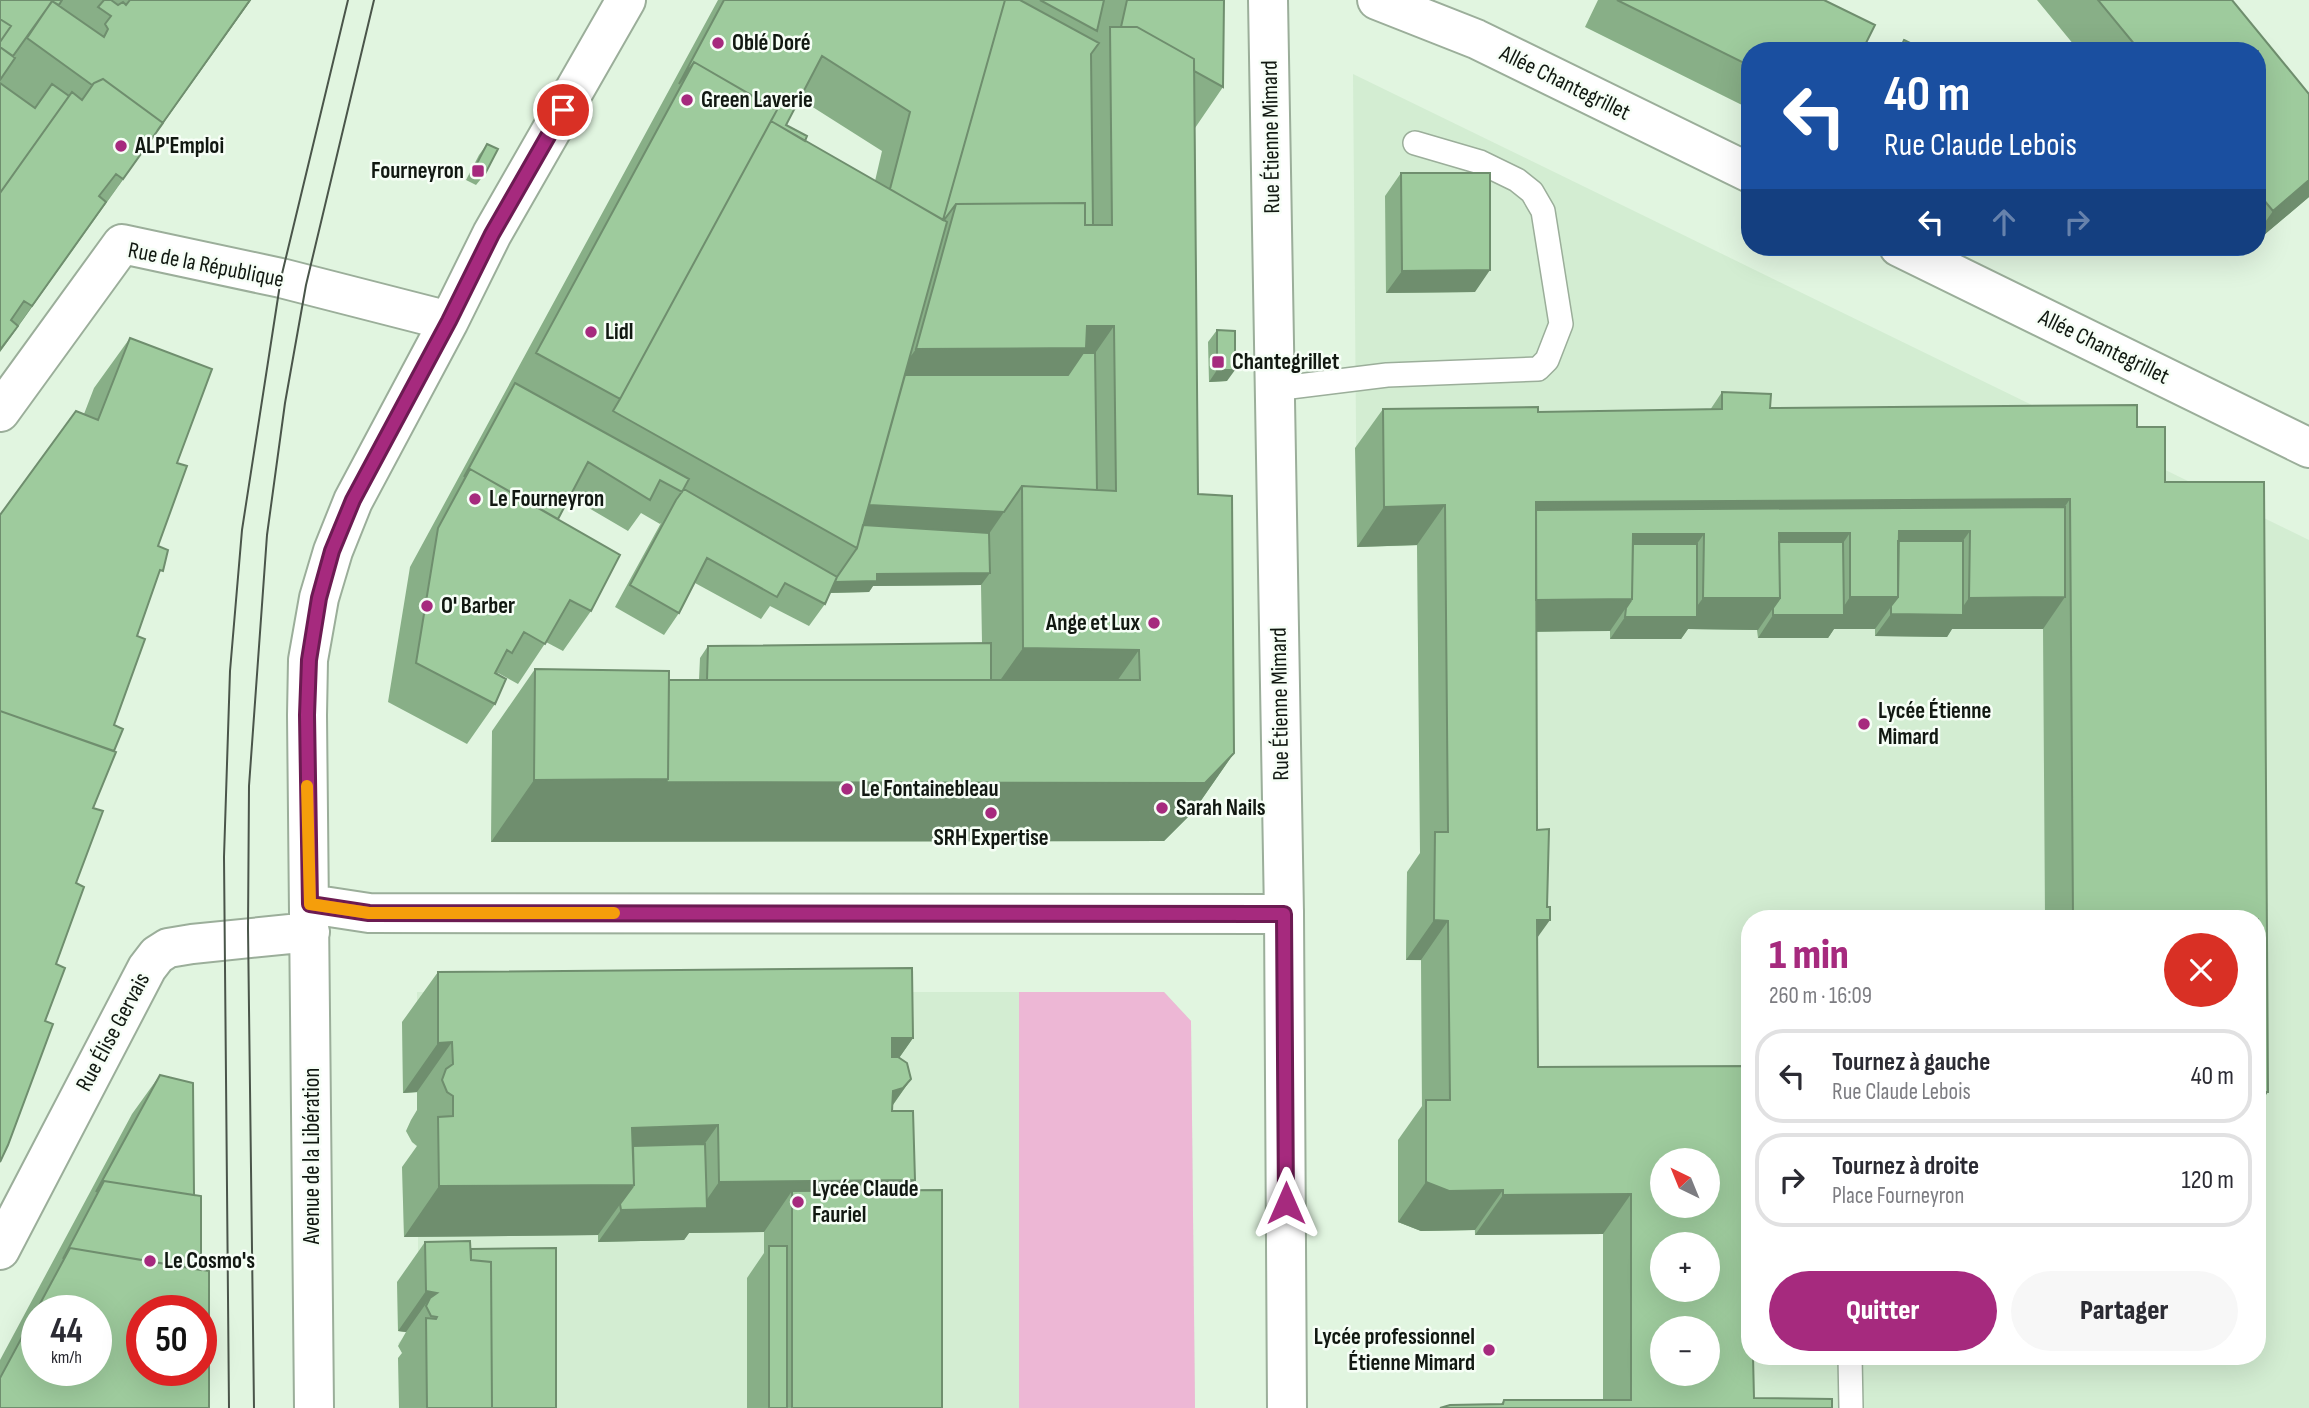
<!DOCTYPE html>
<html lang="fr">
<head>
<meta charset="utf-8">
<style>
	body { margin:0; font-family:"Sofia Sans Condensed",sans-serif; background:#f7f7f7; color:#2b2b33; height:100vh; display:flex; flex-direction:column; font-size:26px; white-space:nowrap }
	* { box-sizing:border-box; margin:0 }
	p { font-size:23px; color:#7c7c81 }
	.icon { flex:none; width:38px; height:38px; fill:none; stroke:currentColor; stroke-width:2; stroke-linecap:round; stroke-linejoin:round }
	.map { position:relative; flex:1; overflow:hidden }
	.panel { position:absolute; left:1741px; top:910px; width:525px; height:455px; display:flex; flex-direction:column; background:#fff; border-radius:28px; box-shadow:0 7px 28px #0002 }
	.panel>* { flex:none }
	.guide { position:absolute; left:1741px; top:42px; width:525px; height:214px; border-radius:28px; box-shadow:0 7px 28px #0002; background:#1a4fa0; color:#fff; overflow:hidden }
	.needle { width:46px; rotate:317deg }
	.buttons { position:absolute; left:1650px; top:1148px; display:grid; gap:14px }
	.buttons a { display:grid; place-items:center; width:70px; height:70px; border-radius:50%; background:#fff; box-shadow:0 7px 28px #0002; font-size:35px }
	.speed { position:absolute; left:21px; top:1295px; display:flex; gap:14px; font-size:35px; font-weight:700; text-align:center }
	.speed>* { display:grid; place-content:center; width:91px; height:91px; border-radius:50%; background:#fff; box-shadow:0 7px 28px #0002; line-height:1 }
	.speed small { font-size:18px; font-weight:400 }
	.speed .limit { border:10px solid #d22; background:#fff; color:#111 }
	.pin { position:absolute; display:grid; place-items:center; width:60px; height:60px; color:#fff; margin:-30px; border:4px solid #fff; border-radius:50%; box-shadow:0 2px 7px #0007 }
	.me { position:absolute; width:77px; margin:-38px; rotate:0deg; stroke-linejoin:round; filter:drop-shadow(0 0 5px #0008) }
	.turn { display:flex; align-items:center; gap:24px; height:147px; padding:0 28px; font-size:32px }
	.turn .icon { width:91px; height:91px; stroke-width:2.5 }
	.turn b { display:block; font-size:49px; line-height:60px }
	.lanes { display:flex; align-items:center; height:66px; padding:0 28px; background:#0003; justify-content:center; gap:35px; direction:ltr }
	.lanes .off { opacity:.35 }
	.round { display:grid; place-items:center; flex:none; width:74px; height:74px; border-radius:37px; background:#f7f7f7 }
	.overview { display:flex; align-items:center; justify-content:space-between; height:119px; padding:0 28px }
	h1 { font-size:42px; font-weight:800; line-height:52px; color:#a62a7e }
	.cta { display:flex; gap:14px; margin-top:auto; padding:14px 28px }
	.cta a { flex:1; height:80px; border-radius:42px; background:#a62a7e; color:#fff; font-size:28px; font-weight:800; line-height:80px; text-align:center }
	.cta a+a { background:#f7f7f7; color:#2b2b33 }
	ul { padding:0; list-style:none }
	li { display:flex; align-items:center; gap:21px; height:94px; margin:0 14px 10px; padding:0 14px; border:4px solid #e1e1e2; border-radius:28px }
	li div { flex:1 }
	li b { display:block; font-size:26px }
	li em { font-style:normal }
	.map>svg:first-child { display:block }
	.built { fill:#d3edd2; fill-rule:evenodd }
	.green { fill:#edb7d5 }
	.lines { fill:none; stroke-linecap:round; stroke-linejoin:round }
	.service-casing { stroke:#9bae9a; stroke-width:26 }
	.minor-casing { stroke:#9bae9a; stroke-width:42 }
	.secondary-casing { stroke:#9bae9a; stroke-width:42 }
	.service { stroke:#fff; stroke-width:23 }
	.minor { stroke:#fff; stroke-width:38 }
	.secondary { stroke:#fff; stroke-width:38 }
	.tram { stroke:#4a554a; stroke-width:2 }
	.wall { fill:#88af87; fill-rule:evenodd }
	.shaded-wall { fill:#6f8e6e }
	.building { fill:#9ecb9d; stroke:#6f8e6e; stroke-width:2; fill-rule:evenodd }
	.route-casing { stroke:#6c1b52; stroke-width:18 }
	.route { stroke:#a62a7e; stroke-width:12 }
	.slow { stroke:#f59e0b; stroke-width:12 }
	.poi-dot { fill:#a62a7e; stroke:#f6fef6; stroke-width:2.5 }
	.labels { text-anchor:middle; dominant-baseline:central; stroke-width:5; stroke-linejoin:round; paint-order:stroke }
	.poi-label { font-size:23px; font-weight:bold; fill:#111811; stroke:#f6fef6; text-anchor:start }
	.street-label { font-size:23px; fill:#111811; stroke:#f6fef6 }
</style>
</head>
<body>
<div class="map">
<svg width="2309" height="1408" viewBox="0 0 2309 1408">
	<rect width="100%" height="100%" fill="#e1f5e0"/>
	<path class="built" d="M1353,74L2309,540V1408H1603V1234L1475,1235L1474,1230L1421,1231L1398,1222L1422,1140L1421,961L1406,960L1407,872L1421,871L1417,546L1357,547ZM1750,919H2258V1356H1750ZM1662,1160H1708V1206H1662ZM1662,1244H1708V1290H1662ZM1662,1328H1708V1374H1662Z
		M417,992H1164L1191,1021L1195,1408H399L403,1355L398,1343L409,1333L398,1331L397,1282L418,1280V1237H404L402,1167H417V1147L412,1142L406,1131L411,1120L417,1114V1093H403L402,1022H417Z"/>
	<path class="green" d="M1019,992H1164L1191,1021L1195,1408H1019Z"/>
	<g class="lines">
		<defs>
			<path id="service" d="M1274,389L1387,375L1538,369L1547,360L1561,324L1543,211L1532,192L1517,180L1480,162L1415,143
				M1850,1356L1851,1408"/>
			<path id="minor" d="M1377,0L1476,39L1750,173
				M1899,247L2309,448
				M0,412L122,244L281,278L449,321
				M310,904L369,913L1284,914
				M0,1250L147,968L157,955L168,948L192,944L310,932
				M314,1408L307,715L308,660L319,598L333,551L353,501L449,321L492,234L626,0"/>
			<path id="secondary" d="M1268,0L1284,914L1287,1408"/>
		</defs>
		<use href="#service" class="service-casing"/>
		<use href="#minor" class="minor-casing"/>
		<use href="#secondary" class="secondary-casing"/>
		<use href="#service" class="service"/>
		<use href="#minor" class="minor"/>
		<use href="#secondary" class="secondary"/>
		<path class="tram" d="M229,1408L224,857L230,671L242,530L281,278L348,0
			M254,1408L248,928L249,786L267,535L285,403L306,285L374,0"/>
	</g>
	<path class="wall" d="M0,0H251L0,352Z
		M718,0H1224L1223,87L1195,128L1198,494L1234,753L1193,812L1164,841L491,842L492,731L535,669L669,680H699L700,658L708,646L982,643L981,585L873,586L869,592L830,593L825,604L809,626L770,606L761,619L695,583L679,613L664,635L615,607L661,523L660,524L641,513L628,531L570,497L558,519L591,611L563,651L546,642L518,684L498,673L497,674L495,704L467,744L388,702L410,567ZM800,99L882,151L875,181L805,141L786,125Z
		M1598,0H1824L1750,51V109L1585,27Z
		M2037,0H2232L2309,94V197L2258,240V51H2079Z
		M487,144L485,174L476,185L466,180L479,155Z
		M1401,173L1475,292L1386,293L1385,196Z
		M1217,330L1227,381L1209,382L1208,342Z
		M130,338L177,463L158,546L156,581L137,636L114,725L56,964L45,1021L84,414L94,388Z
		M1722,392L1770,408L2137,427L2165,482L2258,919H2045L2043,628L1952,629L1947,637L1875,636V629H1834L1828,638H1758L1757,630L1688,629L1681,639H1610V630L1536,632L1538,1067L1750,1066L1754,1398L1501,1404L1504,1400H1603V1234L1475,1235V1230L1421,1231L1398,1222V1140L1422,1106L1421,960H1406L1407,872L1420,853L1417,545L1357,547L1355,448L1383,409L1538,412L1710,410Z
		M438,972L913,1038L899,1058L911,1079L893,1105L892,1111L907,1191L942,1408H747V1278L764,1253V1232L689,1233L684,1240L598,1242V1235L404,1237L402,1167L417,1146L412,1142L406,1131L411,1120L417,1110V1092L403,1093L402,1022Z
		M160,1075L194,1195L201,1270L0,1408V1360L132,1114Z
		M425,1242L471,1249L556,1408H399L398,1358L402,1353L398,1346L406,1332L398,1331L397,1282Z"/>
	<path class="shaded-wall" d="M130,0H251L82,237L123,179Z
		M2309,180V197L2258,240V232L2273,211Z
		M106,202L65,260L0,352L32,306Z
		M1490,270L1475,292L1386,293L1402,271Z
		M1087,326H1114L1073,385L897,375L916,349Z
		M1217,370H1235L1227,381L1209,382Z
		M2070,499L2043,539L1970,531L1947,563L1850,533L1828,565L1704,534L1681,566L1530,542L1536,502Z
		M861,504L1004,512L982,544L843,536Z
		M1445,505L1417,545L1357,547L1384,507Z
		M990,573L981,585L873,586L869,592L825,593L834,582L877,574Z
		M1850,597H1898L1875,629H1834L1828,638H1758L1773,615H1838Z
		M2065,597L2043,629H1952L1947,637L1875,636L1891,614L1957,615L1969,598Z
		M1703,598H1780L1758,630L1688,629L1681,639H1610L1625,617H1689Z
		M1632,599L1610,631L1508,632L1530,600Z
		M1023,648L1139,650L1098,708L982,706Z
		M1234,753L1193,812L1164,841L491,842L534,780Z
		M1434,920L1448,921L1421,960H1406Z
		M1537,920H1550L1522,959Z
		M892,1038H913L878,1088Z
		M452,1042L417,1092L403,1093L438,1043Z
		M911,1079L875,1130L893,1091Z
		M2258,1092H2268L2258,1107Z
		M718,1125L682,1176L620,1178L632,1128Z
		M915,1180L879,1230L792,1191L764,1232L689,1233L684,1240L598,1242L621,1210L701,1208L719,1182Z
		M1426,1182L1503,1190L1475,1230L1421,1231L1398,1222Z
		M634,1185L598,1235L404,1237L439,1186Z
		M1631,1194L1603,1234L1475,1235L1503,1195Z
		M426,1291L437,1293L430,1298L406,1332L398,1331Z"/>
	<path class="building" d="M0,0H53L13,56L0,47V42L11,26L0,19Z
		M53,0H62L59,5L52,1Z
		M104,0H111L118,5L123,2L126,5L130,0H250L157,131L163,123L103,79L94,83L92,85L27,38L52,1L104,37L108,29L105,24L111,16L98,7Z
		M724,0H1005L943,220L890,189L910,112L822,56L786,125L807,136L805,141L771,121L777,110L694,62L679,84Z
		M1005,0H1020L1099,43L1091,54L1093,225H1085V203L956,204L944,220H943Z
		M1040,0H1104L1097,31Z
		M1127,0H1224L1223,87L1194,71V59L1137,27H1121Z
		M1617,0H1824L1875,25L1862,51H1750V66Z
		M2098,0H2232L2309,94V180L2273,211L2258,193V51H2140Z
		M0,19L11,26L0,42Z
		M1110,27H1137L1194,59L1198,494L1232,496L1234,753L1205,783L666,782L668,779L669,680H1140L1139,650L1023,648L1022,486L1116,491L1114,326H1087L1086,348L916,349L956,204L1085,203V225H1112Z
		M1904,40L1926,51H1899Z
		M0,47L15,58L0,80Z
		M694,62L777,110L620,399L536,353Z
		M103,79L163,123L123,179L116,174L99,196L106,202L32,306L24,301L11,320L18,326L0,350V193L72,92L82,100L94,83Z
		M0,83L35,108L52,84L69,96L0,193Z
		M771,121L947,222L857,548L613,411L620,399Z
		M487,144L498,149L485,174L474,169Z
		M1401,173H1490V270L1402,271Z
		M1217,330L1235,331V370H1217Z
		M130,338L212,369L177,463L187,466L158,546L168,550L163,571L160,570L137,636L145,639L114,725L123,729L114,751L0,711V515L76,411L98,420Z
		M1083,353H1095L1097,490L1022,486L1004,512L869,505L905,375H1068Z
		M515,383L689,479L682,492L660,480L650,500L588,462L558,519L470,469L464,477Z
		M1722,392L1771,394L1770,408L2137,405V427H2165V482H2264L2268,1092H2258V919H2073L2070,499L1536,502L1537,830L1549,829L1547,907H1550V920H1537L1538,1067L1750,1066V1356H1753L1754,1398L1832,1399V1408H1440L1450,1405L1503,1404L1504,1400H1631V1194L1503,1195V1190L1449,1191L1426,1182V1100H1450L1448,921L1434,920L1435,832H1448L1445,505L1384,507L1383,409L1538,407V412L1722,409ZM1662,1160H1708V1206H1662ZM1662,1244H1708V1290H1662ZM1662,1328H1708V1374H1662Z
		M470,469L620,555L591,611L570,600L545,644L524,632L512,653L507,650L495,673L506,679L495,704L416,663L438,528Z
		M684,489L837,577L825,604L785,583L777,597L707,558L679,613L630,585L676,500Z
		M2065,507V597L1969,598L1970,531H1899L1898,597H1850V533H1779L1780,598H1703L1704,534H1633L1632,599L1536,600V510Z
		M863,525L989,533L990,573L877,574V581L835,582L837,577L857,548Z
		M1898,541H1963V615L1891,614V606L1898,597Z
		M1779,542H1843L1844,615H1773V608L1780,598Z
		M1633,544H1697V617H1625L1626,608L1632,599Z
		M991,643V680H707L708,646Z
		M535,669L669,671L668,779L534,780Z
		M0,711L116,752L93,808L103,811L76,883L84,887L56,964L65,968L45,1021L53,1024L8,1145L0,1162Z
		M912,968L913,1038H892V1057H898L907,1063L911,1079L903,1088L893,1091L892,1111H913L915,1180L719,1182L718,1125L632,1128L634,1185L439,1186L438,1117L453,1116V1096L447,1092L442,1080L446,1069L453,1064L452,1042L438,1043V972Z
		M160,1075L193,1083L194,1195L104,1181L96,1192Z
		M705,1144L707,1208L621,1210L620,1204L634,1185L633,1146Z
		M104,1181L201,1196V1270L70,1248L63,1259Z
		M942,1190V1408H792V1191Z
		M470,1241L471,1260L491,1262L492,1408H427L426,1318L436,1319L437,1317L431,1316L426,1306L430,1298L437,1293L426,1291L425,1242Z
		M769,1246H787V1408H769Z
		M70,1248L209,1271V1408H0V1378ZM37,1311H96V1370H37ZM142,1311H201V1370H142Z
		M556,1248V1408H492L491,1262L471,1260V1249Z"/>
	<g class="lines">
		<defs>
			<path id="route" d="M563,110L492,234L449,321L353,500L332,551L319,598L309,660L307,715L310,904L369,913L1284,914L1286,1203"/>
		</defs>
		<use href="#route" class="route-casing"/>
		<use href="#route" class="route"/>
		<path class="slow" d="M307,786L310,904L369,913H614"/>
	</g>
	<g class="poi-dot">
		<circle cx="718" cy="43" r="7"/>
		<circle cx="687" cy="100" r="7"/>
		<circle cx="121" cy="146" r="7"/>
		<rect x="471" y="164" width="14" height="14" rx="3.5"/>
		<circle cx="591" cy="332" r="7"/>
		<rect x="1211" y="355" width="14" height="14" rx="3.5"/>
		<circle cx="475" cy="499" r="7"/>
		<circle cx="427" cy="606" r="7"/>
		<circle cx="1154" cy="623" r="7"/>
		<circle cx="1864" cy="724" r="7"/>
		<circle cx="847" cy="789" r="7"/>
		<circle cx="1162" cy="808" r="7"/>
		<circle cx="991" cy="813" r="7"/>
		<circle cx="798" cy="1202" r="7"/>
		<circle cx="150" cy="1261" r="7"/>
		<circle cx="1489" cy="1350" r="7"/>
	</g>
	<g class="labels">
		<g class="poi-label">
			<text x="732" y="43">Oblé Doré</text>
			<text x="701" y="100">Green Laverie</text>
			<text x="135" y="146">ALP'Emploi</text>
			<text x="464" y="171" text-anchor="end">Fourneyron</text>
			<text x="605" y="332">Lidl</text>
			<text x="1232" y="362">Chantegrillet</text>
			<text x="489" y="499">Le Fourneyron</text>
			<text x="441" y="606">O' Barber</text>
			<text x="1140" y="623" text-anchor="end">Ange et Lux</text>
			<text x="1878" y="711">Lycée Étienne<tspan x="1878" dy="26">Mimard</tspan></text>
			<text x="861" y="789">Le Fontainebleau</text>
			<text x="1176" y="808">Sarah Nails</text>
			<text x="991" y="838" text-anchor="middle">SRH Expertise</text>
			<text x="812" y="1189">Lycée Claude<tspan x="812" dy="26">Fauriel</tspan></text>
			<text x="164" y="1261">Le Cosmo's</text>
			<text x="1475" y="1337" text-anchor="end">Lycée professionnel<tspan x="1475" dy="26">Étienne Mimard</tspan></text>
		</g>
		<g class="street-label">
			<text transform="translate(1565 83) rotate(26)">Allée Chantegrillet</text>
			<text transform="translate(1271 137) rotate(-91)">Rue Étienne Mimard</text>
			<text transform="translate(206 265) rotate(11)">Rue de la République</text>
			<text transform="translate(2104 347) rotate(26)">Allée Chantegrillet</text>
			<text transform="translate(1280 704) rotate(-91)">Rue Étienne Mimard</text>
			<text transform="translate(113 1032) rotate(-62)">Rue Élise Gervais</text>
			<text transform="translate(312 1156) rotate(-90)">Avenue de la Libération</text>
		</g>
	</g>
</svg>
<div class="buttons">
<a><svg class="needle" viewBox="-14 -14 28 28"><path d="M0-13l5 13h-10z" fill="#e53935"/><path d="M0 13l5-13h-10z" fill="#7c7c81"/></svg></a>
<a>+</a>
<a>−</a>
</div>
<div class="speed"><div>44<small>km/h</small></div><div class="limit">50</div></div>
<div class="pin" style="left:563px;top:110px;background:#d93025"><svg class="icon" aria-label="arrive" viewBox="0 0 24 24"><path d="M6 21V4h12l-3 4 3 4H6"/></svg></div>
<svg class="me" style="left:1286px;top:1203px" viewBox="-20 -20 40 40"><path d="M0-17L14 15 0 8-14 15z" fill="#a62a7e" stroke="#fff" stroke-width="4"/></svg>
<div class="guide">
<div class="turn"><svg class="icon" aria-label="left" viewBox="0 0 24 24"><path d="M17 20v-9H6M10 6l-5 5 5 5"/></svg><div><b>40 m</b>Rue Claude Lebois</div></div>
<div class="lanes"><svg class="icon" aria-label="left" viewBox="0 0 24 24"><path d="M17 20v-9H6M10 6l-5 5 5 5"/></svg><svg class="icon off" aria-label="ahead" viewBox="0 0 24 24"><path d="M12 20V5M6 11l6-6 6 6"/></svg><svg class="icon off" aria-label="right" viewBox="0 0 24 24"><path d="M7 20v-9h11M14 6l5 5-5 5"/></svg></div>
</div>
<section class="panel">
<div class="overview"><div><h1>1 min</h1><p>260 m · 16:09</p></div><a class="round" style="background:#d93025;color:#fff"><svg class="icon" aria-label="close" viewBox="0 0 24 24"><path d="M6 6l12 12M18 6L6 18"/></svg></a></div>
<ul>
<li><svg class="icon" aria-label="left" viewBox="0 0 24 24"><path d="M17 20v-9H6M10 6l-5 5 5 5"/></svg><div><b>Tournez à gauche</b><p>Rue Claude Lebois</p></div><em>40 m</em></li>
<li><svg class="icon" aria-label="right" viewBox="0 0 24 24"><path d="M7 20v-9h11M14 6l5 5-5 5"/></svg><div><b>Tournez à droite</b><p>Place Fourneyron</p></div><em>120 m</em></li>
</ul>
<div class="cta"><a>Quitter</a><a>Partager</a></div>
</section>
</div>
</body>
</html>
